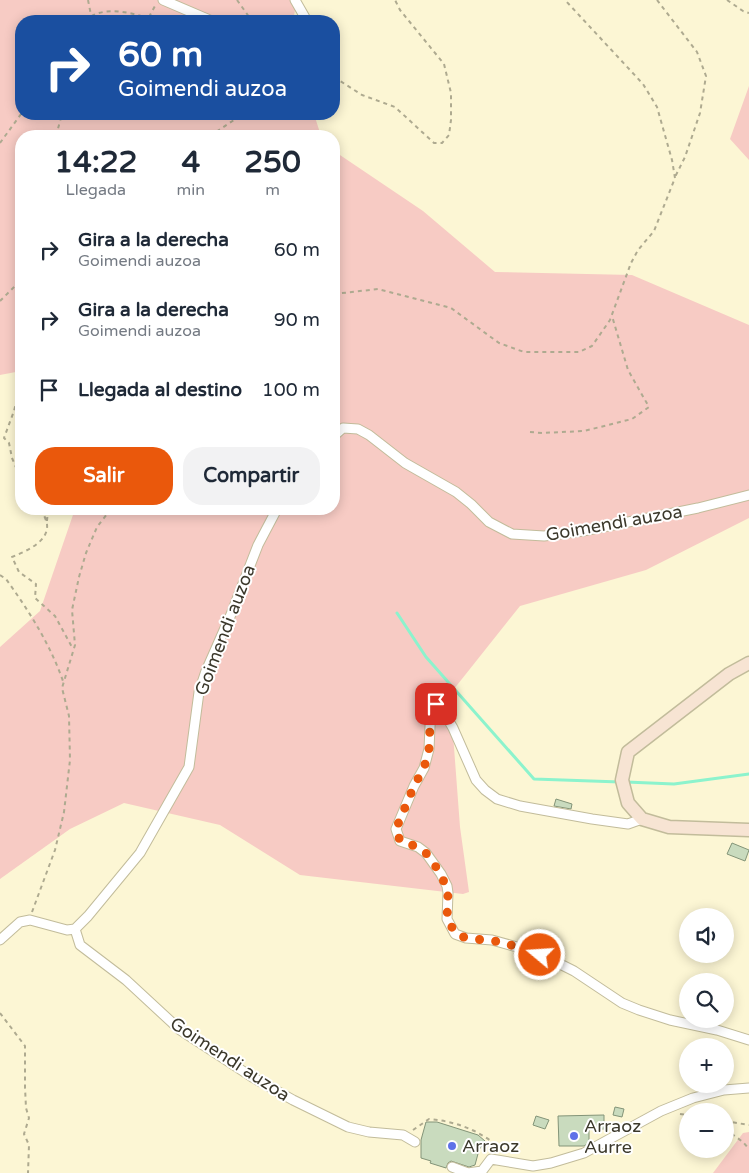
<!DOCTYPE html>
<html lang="es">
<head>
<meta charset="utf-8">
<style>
	body { margin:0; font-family:"Varela Round",sans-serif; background:#f2f2f3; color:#1f2937; height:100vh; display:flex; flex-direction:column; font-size:19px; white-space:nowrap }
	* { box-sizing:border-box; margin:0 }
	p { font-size:16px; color:#747a83 }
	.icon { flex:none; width:28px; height:28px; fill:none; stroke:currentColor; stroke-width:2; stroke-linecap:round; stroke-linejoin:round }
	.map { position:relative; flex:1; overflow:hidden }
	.side { position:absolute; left:15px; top:130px; width:325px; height:385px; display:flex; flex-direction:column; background:#fff; border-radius:20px; box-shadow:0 2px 12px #0003 }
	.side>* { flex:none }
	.top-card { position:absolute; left:15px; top:15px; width:325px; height:105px; border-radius:20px; box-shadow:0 2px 12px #0003; background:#1a4fa0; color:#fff; overflow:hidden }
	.tools { position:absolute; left:679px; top:908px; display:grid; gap:10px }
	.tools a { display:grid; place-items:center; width:55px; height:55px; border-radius:50%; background:#fff; box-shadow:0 2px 12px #0003; font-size:25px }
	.pin { position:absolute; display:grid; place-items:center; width:42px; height:42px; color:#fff; margin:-21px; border-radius:10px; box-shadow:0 2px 8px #0006 }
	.me { position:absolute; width:55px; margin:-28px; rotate:288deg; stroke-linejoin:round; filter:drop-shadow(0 0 4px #0008) }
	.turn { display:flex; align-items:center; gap:18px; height:105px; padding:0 20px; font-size:22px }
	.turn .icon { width:65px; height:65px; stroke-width:2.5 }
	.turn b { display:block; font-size:35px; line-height:42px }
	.eta { display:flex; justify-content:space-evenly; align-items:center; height:85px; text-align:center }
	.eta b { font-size:30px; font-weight:800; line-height:35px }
	.button { display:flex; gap:10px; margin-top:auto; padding:10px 20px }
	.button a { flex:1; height:58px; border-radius:20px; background:#ea580c; color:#fff; font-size:20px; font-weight:800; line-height:58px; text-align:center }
	.button a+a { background:#f2f2f3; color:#1f2937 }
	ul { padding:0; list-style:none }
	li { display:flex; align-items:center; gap:15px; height:70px; padding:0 20px }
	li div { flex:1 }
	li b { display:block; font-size:19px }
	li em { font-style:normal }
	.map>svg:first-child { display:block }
	.green { fill:#f7cbc4 }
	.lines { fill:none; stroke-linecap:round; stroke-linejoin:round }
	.stream { stroke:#8cf3cd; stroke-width:3 }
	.building { fill:#c9dbbe; stroke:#839478 }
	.street-casing { stroke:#c2bc9b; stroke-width:11 }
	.secondary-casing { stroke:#c2bc9b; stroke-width:15 }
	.path { stroke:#aeaa90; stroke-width:2; stroke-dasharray:4 4; stroke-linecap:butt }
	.street { stroke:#fff; stroke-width:9 }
	.secondary { stroke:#f7e4d3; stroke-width:12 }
	.route { stroke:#ea580c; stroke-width:9; stroke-dasharray:0 16.2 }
	.poi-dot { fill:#5e71e8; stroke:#fff; stroke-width:2 }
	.labels { text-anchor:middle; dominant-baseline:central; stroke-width:4; stroke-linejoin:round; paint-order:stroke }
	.street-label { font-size:18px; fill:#3b382b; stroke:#fff }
	.poi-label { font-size:18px; fill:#3b382b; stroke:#fff; text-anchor:start }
</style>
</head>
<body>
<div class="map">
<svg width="749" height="1173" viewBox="0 0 749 1173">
	<rect width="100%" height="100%" fill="#fcf6d4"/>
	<path class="green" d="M0,0H297L293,21H21V114H314L321,136H21V371L0,375Z
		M749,86V160L730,139Z
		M334,151L423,211L495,272L632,275L749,325V518L646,570L520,606L450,694L460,827L469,892L463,894L300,875L220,825L124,803L70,829L0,879V647L40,611L75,509H334Z
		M749,1132V1173H713L743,1133Z"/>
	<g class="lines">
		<path class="stream" d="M397,613L426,657L534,779L620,782
			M626,782L674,784L749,774"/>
	</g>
	<path class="building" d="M556,799L572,804L571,809L554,806Z
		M732,843L749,850L745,861L727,854Z
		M615,1107L624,1109L622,1117L613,1115Z
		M604,1115V1129H589V1143L584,1146H559L558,1116Z
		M536,1116L549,1120L545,1129L533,1125Z
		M426,1122H437L478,1135L485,1141L479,1150L475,1165L469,1167L451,1161L448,1163L446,1168L430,1163L431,1161L421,1158V1140Z"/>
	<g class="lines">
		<defs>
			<path id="street" d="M163,0L212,21
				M295,0L307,21
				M334,436L343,428L358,429L369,435L405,463L456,492L471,504L489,522L512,534L544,536L583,531L698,508L749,495
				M642,819L628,824L592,819L520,806L497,799L485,790L476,780L453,728L442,709L436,704L431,705L429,749L424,768L414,786L396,829L400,841L418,847L426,853L441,874L447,886L448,893L447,919L455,934L466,938L492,940L531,951L550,959L574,971L622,1003L639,1010L670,1020L717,1030L749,1040
				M75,929L80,945L126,980L180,1030L252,1077L293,1100L348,1127L369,1132L403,1135L415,1142
				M0,940L20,922L30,920L67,930L75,929L88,916L140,853L189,767L199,692L206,671L232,612L258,545L277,509
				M452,1167L468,1173L482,1171L491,1159L533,1166L551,1163L584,1153L661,1111L693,1098L724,1090L749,1088"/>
			<path id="secondary" d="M749,663L729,674L628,752L622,780L628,803L642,819L669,827L749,830"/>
		</defs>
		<use href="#street" class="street-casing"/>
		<use href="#secondary" class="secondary-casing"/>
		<path class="path" d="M88,0L91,15
			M237,0L252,21
			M657,0L697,52L706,76L700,113L685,157L675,177
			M727,0L743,11L749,13
			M149,17L156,4
			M85,21C104,3 135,14 158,21
			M334,77L362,95L395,107L434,143H442L449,135L451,120V93L444,64L400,10L395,0
			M56,136L62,114
			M210,136L243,114
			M0,143L21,114
			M334,294L378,289L451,308L499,343L524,352H579L592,346L610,320L631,263L638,250L654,231L675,178L672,160L657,107L643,84L565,0
			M0,301L21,280
			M21,368V376
			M21,383L14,411L4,438L9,443L12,458L18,472L19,487L21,489
			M530,432L542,433L584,431L632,419L649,407L628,370L612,316
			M41,509C43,513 46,519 47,524C49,542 26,551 12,557L19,572L36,584L35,598L55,616L73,649
			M47,521L48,509
			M0,575L6,579C29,611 50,644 63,681
			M32,912L55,850L64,812L70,760L69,716L62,688L75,645L72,610L79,577L86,553L97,527L111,509
			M0,1013L25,1046V1087L26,1108L29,1118L24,1134L29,1145L28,1173
			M680,1114L688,1115
			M725,1121L749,1125
			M725,1129L743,1142L749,1149
			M413,1130L429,1119C453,1121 476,1129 495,1144L494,1150"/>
		<use href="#street" class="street"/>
		<use href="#secondary" class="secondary"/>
	</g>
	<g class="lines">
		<path class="route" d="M436,704L431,705L429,749L424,768L414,786L396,829L400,841L418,847L426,853L441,874L448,893L447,919L456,934L466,938L502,942L540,955"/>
	</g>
	<g class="poi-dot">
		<circle cx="574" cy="1136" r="5"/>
		<circle cx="452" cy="1146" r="5"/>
	</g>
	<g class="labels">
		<g class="street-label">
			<text transform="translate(614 523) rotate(-10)">Goimendi auzoa</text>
			<text transform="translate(225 630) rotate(-69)">Goimendi auzoa</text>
			<text transform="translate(230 1059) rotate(33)">Goimendi auzoa</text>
		</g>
		<g class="poi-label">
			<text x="584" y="1126">Arraoz<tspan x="584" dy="21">Aurre</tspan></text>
			<text x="462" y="1146">Arraoz</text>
		</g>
	</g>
</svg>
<div class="tools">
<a><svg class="icon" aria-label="sound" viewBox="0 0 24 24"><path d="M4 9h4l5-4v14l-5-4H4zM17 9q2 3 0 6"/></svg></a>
<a><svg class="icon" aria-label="search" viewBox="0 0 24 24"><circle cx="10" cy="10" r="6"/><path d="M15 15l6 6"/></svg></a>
<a>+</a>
<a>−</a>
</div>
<div class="pin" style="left:436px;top:704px;background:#d93025"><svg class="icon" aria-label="arrive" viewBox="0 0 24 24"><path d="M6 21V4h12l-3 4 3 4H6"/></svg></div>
<svg class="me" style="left:540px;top:955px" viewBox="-20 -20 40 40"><circle r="17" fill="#ea580c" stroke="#fff" stroke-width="3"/><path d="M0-11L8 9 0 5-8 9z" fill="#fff"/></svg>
<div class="top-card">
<div class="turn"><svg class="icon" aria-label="right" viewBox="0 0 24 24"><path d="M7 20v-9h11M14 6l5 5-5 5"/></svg><div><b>60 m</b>Goimendi auzoa</div></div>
</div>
<section class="side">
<div class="eta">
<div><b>14:22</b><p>Llegada</p></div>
<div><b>4</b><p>min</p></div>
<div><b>250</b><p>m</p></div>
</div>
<ul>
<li><svg class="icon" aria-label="right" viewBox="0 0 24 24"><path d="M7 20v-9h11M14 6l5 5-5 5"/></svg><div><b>Gira a la derecha</b><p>Goimendi auzoa</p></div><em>60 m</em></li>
<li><svg class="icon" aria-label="right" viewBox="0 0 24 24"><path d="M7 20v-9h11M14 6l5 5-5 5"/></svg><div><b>Gira a la derecha</b><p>Goimendi auzoa</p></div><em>90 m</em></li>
<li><svg class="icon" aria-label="arrive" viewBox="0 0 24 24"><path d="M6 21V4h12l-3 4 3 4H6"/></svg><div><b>Llegada al destino</b></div><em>100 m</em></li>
</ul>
<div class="button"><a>Salir</a><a>Compartir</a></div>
</section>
</div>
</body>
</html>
